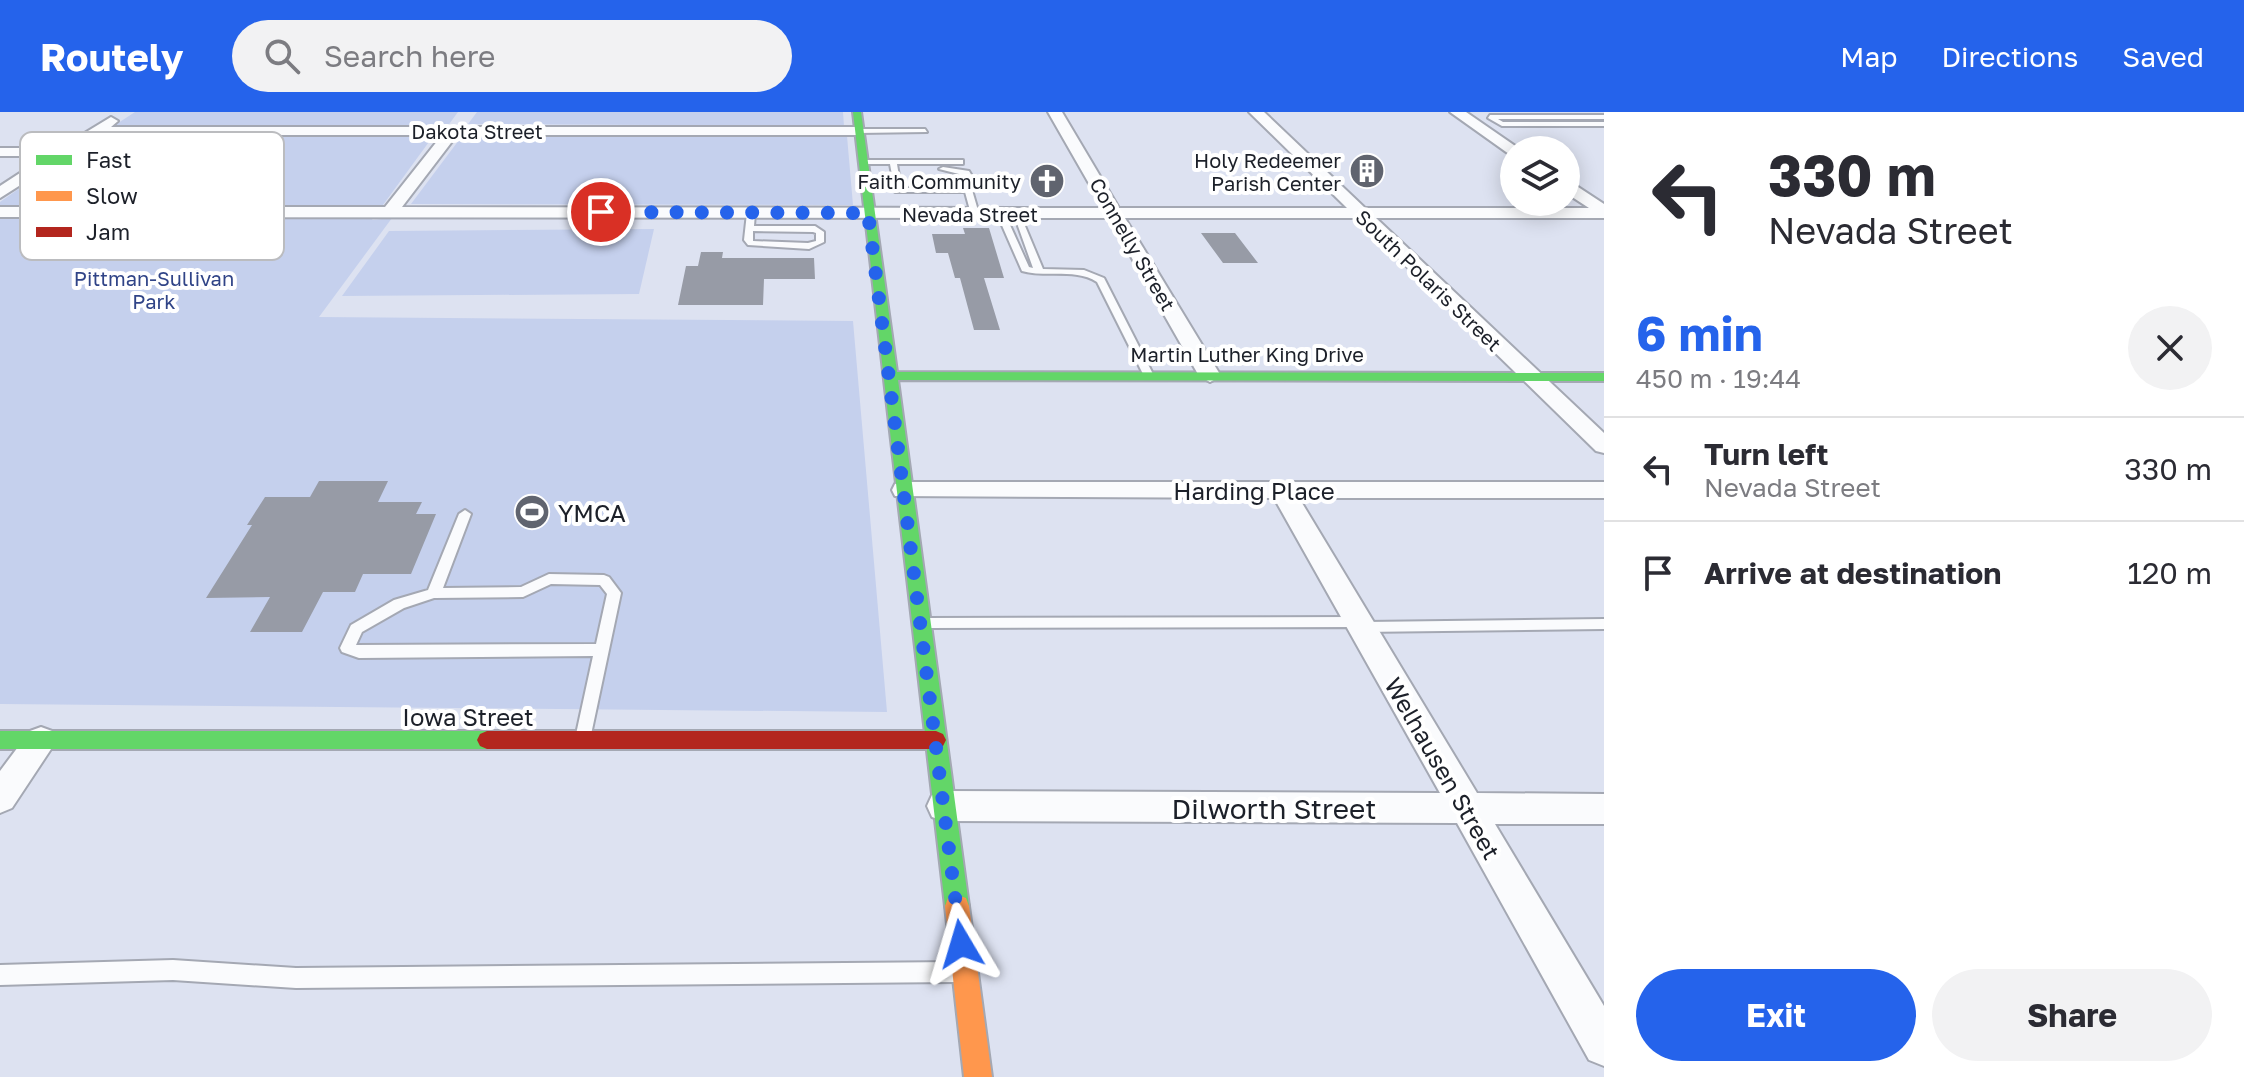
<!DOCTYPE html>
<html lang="en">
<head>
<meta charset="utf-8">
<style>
	body { margin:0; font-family:"Golos Text",sans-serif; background:#f2f2f3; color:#2b2b33; height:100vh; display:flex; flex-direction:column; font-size:30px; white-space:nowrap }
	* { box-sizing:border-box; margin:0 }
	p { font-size:26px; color:#7c7c81 }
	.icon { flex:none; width:44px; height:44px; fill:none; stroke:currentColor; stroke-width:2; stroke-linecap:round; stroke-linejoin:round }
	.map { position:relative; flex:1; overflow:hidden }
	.panel { display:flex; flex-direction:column; background:#fff; width:640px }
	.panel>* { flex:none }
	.hud { background:#fff; color:#2b2b33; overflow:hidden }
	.buttons { position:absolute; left:1500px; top:24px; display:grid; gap:16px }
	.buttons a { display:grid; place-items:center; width:80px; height:80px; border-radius:50%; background:#fff; box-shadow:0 4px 20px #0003; font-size:40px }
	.pin { position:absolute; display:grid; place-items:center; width:68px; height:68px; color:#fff; margin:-34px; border:4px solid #fff; border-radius:50%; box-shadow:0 2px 8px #0007 }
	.me { position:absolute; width:88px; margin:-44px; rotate:353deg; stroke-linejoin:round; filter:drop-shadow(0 0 6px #0008) }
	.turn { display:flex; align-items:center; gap:28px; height:168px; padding:0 32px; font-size:36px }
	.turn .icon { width:104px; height:104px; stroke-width:2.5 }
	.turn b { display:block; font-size:56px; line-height:68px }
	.round { display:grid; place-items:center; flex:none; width:84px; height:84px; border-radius:42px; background:#f2f2f3 }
	.head { display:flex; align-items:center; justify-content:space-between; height:136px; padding:0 32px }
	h1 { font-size:48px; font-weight:700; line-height:60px; color:#2563eb }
	.action { display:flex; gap:16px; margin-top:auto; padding:16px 32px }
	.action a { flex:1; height:92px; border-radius:48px; background:#2563eb; color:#fff; font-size:32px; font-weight:700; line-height:92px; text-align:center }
	.action a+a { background:#f2f2f3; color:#2b2b33 }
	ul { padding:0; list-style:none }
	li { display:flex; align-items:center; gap:24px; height:104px; padding:0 32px; border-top:2px solid #e1e1e2 }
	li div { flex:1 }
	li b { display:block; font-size:30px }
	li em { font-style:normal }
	header { display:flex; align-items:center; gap:48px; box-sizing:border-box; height:112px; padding:0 40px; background:#2563eb; color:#fff }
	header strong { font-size:38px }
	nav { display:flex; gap:44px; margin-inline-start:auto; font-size:28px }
	.search { width:560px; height:72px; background:#f2f2f3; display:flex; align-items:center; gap:20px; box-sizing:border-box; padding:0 28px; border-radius:44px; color:#7c7c81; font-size:30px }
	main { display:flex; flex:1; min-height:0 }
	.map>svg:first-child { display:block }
	.green { fill:#c5d0ed }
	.building { fill:#979ba6 }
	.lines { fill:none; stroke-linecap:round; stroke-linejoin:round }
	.lane-casing { stroke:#a4a8b3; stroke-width:4 }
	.street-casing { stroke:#a4a8b3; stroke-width:4 }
	.fast-casing { stroke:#a4a8b3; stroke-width:4 }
	.slow-casing { stroke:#a4a8b3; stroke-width:4 }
	.jam-casing { stroke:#a4a8b3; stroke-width:4 }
	.lane { fill:#fafbfd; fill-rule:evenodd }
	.street { fill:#fafbfd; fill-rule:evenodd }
	.fast { fill:#63d668; fill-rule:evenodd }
	.slow { fill:#ff974d; fill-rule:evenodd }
	.jam { fill:#b3261e; fill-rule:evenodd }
	.route { stroke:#2563eb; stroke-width:14; stroke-dasharray:0 25.2 }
	.labels { text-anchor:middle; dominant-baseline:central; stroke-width:8; stroke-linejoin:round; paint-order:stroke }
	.far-street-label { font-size:20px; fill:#1c2029; stroke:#fff }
	.far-poi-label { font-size:20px; fill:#1c2029; stroke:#fff; text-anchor:end }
	.far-park-label { font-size:20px; fill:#304487; stroke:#fff }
	.street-label { font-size:24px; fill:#1c2029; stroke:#fff }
	.poi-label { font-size:24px; fill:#1c2029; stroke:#fff; text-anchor:start }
	.near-street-label { font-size:28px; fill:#1c2029; stroke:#fff }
	.key { fill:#fff; stroke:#bbbcbf; stroke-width:2 }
	.key-label { font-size:22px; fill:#1c2029 }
</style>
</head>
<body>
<header>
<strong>Routely</strong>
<div class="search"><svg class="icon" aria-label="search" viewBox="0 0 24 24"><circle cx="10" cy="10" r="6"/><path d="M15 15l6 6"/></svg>Search here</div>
<nav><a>Map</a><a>Directions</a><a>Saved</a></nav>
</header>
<main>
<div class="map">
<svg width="1604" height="965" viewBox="0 0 1604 965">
	<rect width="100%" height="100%" fill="#dde2f1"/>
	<path class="green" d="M135,0H458L447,15H112Z
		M477,0H843L844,14L468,12Z
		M434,23L372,108L392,106L319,205L853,209L887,600L0,592V90L94,24Z
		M462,24H847L853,93L411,92Z
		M654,117L639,182L342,184L389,119Z"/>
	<path class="building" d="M963,116H989L1004,166H984L1000,218H974L960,166H955L948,141H936L932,122H965Z
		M1201,121H1235L1258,151H1223Z
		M701,140H723L722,146H814L815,167H764L763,193H678L686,154H698Z
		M319,369H388L378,390H422L416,402H436L411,462H363L355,480H323L302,520H250L270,485L206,486L252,413H247L265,385H310Z"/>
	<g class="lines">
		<defs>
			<path id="lane" d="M1490,3H1604V7H1498L1503,10H1604V14H1502L1488,6Z
				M925,17L927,20L859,21L856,19L859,17Z
				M863,48H963V52H897L901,76H965L967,69L963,63L939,57L943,55L969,59L975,69L972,78L979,102L975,104L971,102L965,80H895L890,52H860V48Z
				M751,99L755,101L754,114H815L824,120V130L809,137L748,133L744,128L747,101ZM753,119L813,120L816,121V129L808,131L753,129Z
				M998,100L1005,102L1029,155L1033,156L1013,100L1020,102L1043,157L1084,158L1104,166L1154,264L1153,266L1149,267L1144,264L1097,170C1075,156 1045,166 1022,159L997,102Z
				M465,398L471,402L443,476L521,475L549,462L604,463L609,465L621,481L589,632L583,634L577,632L575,627L593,544L359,546L342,540L340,536L351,513L394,488L428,478L459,402ZM551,472L600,473L607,482L596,532L356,533L362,520L404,496L434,486L523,485Z
				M1359,505L1366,510L1604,507V517L1361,520L1354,515L926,516L921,515L919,511L921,507L926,506Z
				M173,848L296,856L956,850L963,853L966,860L963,867L956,870L296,876L173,868L0,873V853Z"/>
			<path id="street" d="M1048,0H1062L1119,96H1347L1249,0H1264L1365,96H1589L1566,81V69L1572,71L1604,92V106H1376L1604,321V341L1596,339L1357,106H1125L1221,264L1210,270L1199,264L1109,106L0,105V95H385L442,23H99L0,86V74L46,44H0V36H60L111,5L118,9L111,15H859L866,19L859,23H457L402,95L1103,96Z
				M1450,0H1466L1521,38H1514V43L1509,42Z
				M904,370H1604V386H1299L1477,681L1604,682V712H1495L1604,894V954L1589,948L1457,711L944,709L932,705L927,694L932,683L944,679L1440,681L1274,386L895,384L892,378L895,372Z
				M41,615L52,619L57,628L12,696L0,701V659L30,619Z"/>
			<path id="fast" d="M853,0H861L897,260L1604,261V269L898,268L969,794L966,802L957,805L948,802L945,794Z
				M0,619H487L494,622L497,628L494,634L487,637H0Z"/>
			<path id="slow" d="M957,783L966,786L969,794L992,965H964L945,794L948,786Z"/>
			<path id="jam" d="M487,619H936L943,622L946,628L943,634L936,637H487L480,634L477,628L480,622Z"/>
		</defs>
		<use href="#lane" class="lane-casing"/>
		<use href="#street" class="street-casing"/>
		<use href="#fast" class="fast-casing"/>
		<use href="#slow" class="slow-casing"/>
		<use href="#jam" class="jam-casing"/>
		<use href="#lane" class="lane"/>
		<use href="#street" class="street"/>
		<use href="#fast" class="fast"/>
		<use href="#slow" class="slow"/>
		<use href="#jam" class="jam"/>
	</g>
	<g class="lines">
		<path class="route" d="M601,100L868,101L961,832"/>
	</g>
	<defs>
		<symbol id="building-disc" viewBox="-11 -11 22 22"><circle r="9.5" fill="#60646f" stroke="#fff"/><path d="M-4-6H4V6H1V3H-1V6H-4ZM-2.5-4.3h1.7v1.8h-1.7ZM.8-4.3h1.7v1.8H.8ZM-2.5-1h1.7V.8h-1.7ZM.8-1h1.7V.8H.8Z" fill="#fff"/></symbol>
		<symbol id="church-disc" viewBox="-11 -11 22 22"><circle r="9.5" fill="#60646f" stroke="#fff"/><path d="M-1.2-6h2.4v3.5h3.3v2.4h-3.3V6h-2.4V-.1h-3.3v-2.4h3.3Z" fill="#fff"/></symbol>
		<symbol id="stadium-disc" viewBox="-11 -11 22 22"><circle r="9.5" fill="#60646f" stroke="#fff"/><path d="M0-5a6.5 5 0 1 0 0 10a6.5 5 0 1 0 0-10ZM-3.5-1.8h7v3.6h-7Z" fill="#fff"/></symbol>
	</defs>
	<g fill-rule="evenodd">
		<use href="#building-disc" x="1347" y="39" width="40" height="40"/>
		<use href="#church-disc" x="1027" y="49" width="40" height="40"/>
		<use href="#stadium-disc" x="512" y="380" width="40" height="40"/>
	</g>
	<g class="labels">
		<g class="far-street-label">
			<text x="477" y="19">Dakota Street</text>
			<text x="970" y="102">Nevada Street</text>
			<text transform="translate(1133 132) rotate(60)">Connelly Street</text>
			<text transform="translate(1429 168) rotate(44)">South Polaris Street</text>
			<text x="1247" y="242">Martin Luther King Drive</text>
		</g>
		<g class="far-poi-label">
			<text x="1341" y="48">Holy Redeemer<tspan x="1341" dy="23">Parish Center</tspan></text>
			<text x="1021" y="69">Faith Community</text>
		</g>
		<g class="far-park-label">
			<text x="154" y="166">Pittman-Sullivan<tspan x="154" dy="23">Park</tspan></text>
		</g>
		<g class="street-label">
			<text x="1254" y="378">Harding Place</text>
			<text x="468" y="604">Iowa Street</text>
			<text transform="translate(1443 656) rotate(60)">Welhausen Street</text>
		</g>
		<g class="poi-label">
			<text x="558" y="400">YMCA</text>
		</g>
		<g class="near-street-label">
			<text x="1274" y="696">Dilworth Street</text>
		</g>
	</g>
	<rect x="20" y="20" width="264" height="128" rx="12" class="key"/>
	<rect x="36" y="43" width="36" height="10" fill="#63d668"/>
	<rect x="36" y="79" width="36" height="10" fill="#ff974d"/>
	<rect x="36" y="115" width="36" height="10" fill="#b3261e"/>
	<g class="key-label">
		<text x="86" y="56">Fast</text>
		<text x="86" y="92">Slow</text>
		<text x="86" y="128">Jam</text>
	</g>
</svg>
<div class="buttons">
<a><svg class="icon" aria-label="layers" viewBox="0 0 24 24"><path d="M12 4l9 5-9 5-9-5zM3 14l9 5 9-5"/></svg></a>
</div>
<div class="pin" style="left:601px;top:100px;background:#d93025"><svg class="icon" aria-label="arrive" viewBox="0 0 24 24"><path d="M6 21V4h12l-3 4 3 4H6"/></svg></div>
<svg class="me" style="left:961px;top:832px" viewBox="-20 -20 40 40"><path d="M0-17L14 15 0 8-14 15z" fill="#2563eb" stroke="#fff" stroke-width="4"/></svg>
</div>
<section class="panel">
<div class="hud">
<div class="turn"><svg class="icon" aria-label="left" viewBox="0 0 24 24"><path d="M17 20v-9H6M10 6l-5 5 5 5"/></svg><div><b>330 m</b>Nevada Street</div></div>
</div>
<div class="head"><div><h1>6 min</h1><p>450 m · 19:44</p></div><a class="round"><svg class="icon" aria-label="close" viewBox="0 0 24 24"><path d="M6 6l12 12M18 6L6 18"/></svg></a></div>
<ul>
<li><svg class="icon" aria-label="left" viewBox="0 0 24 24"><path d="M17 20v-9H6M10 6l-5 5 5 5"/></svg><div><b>Turn left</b><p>Nevada Street</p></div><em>330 m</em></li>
<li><svg class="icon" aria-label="arrive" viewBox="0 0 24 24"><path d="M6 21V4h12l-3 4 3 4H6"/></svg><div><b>Arrive at destination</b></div><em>120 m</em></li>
</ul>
<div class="action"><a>Exit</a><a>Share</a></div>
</section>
</main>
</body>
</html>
